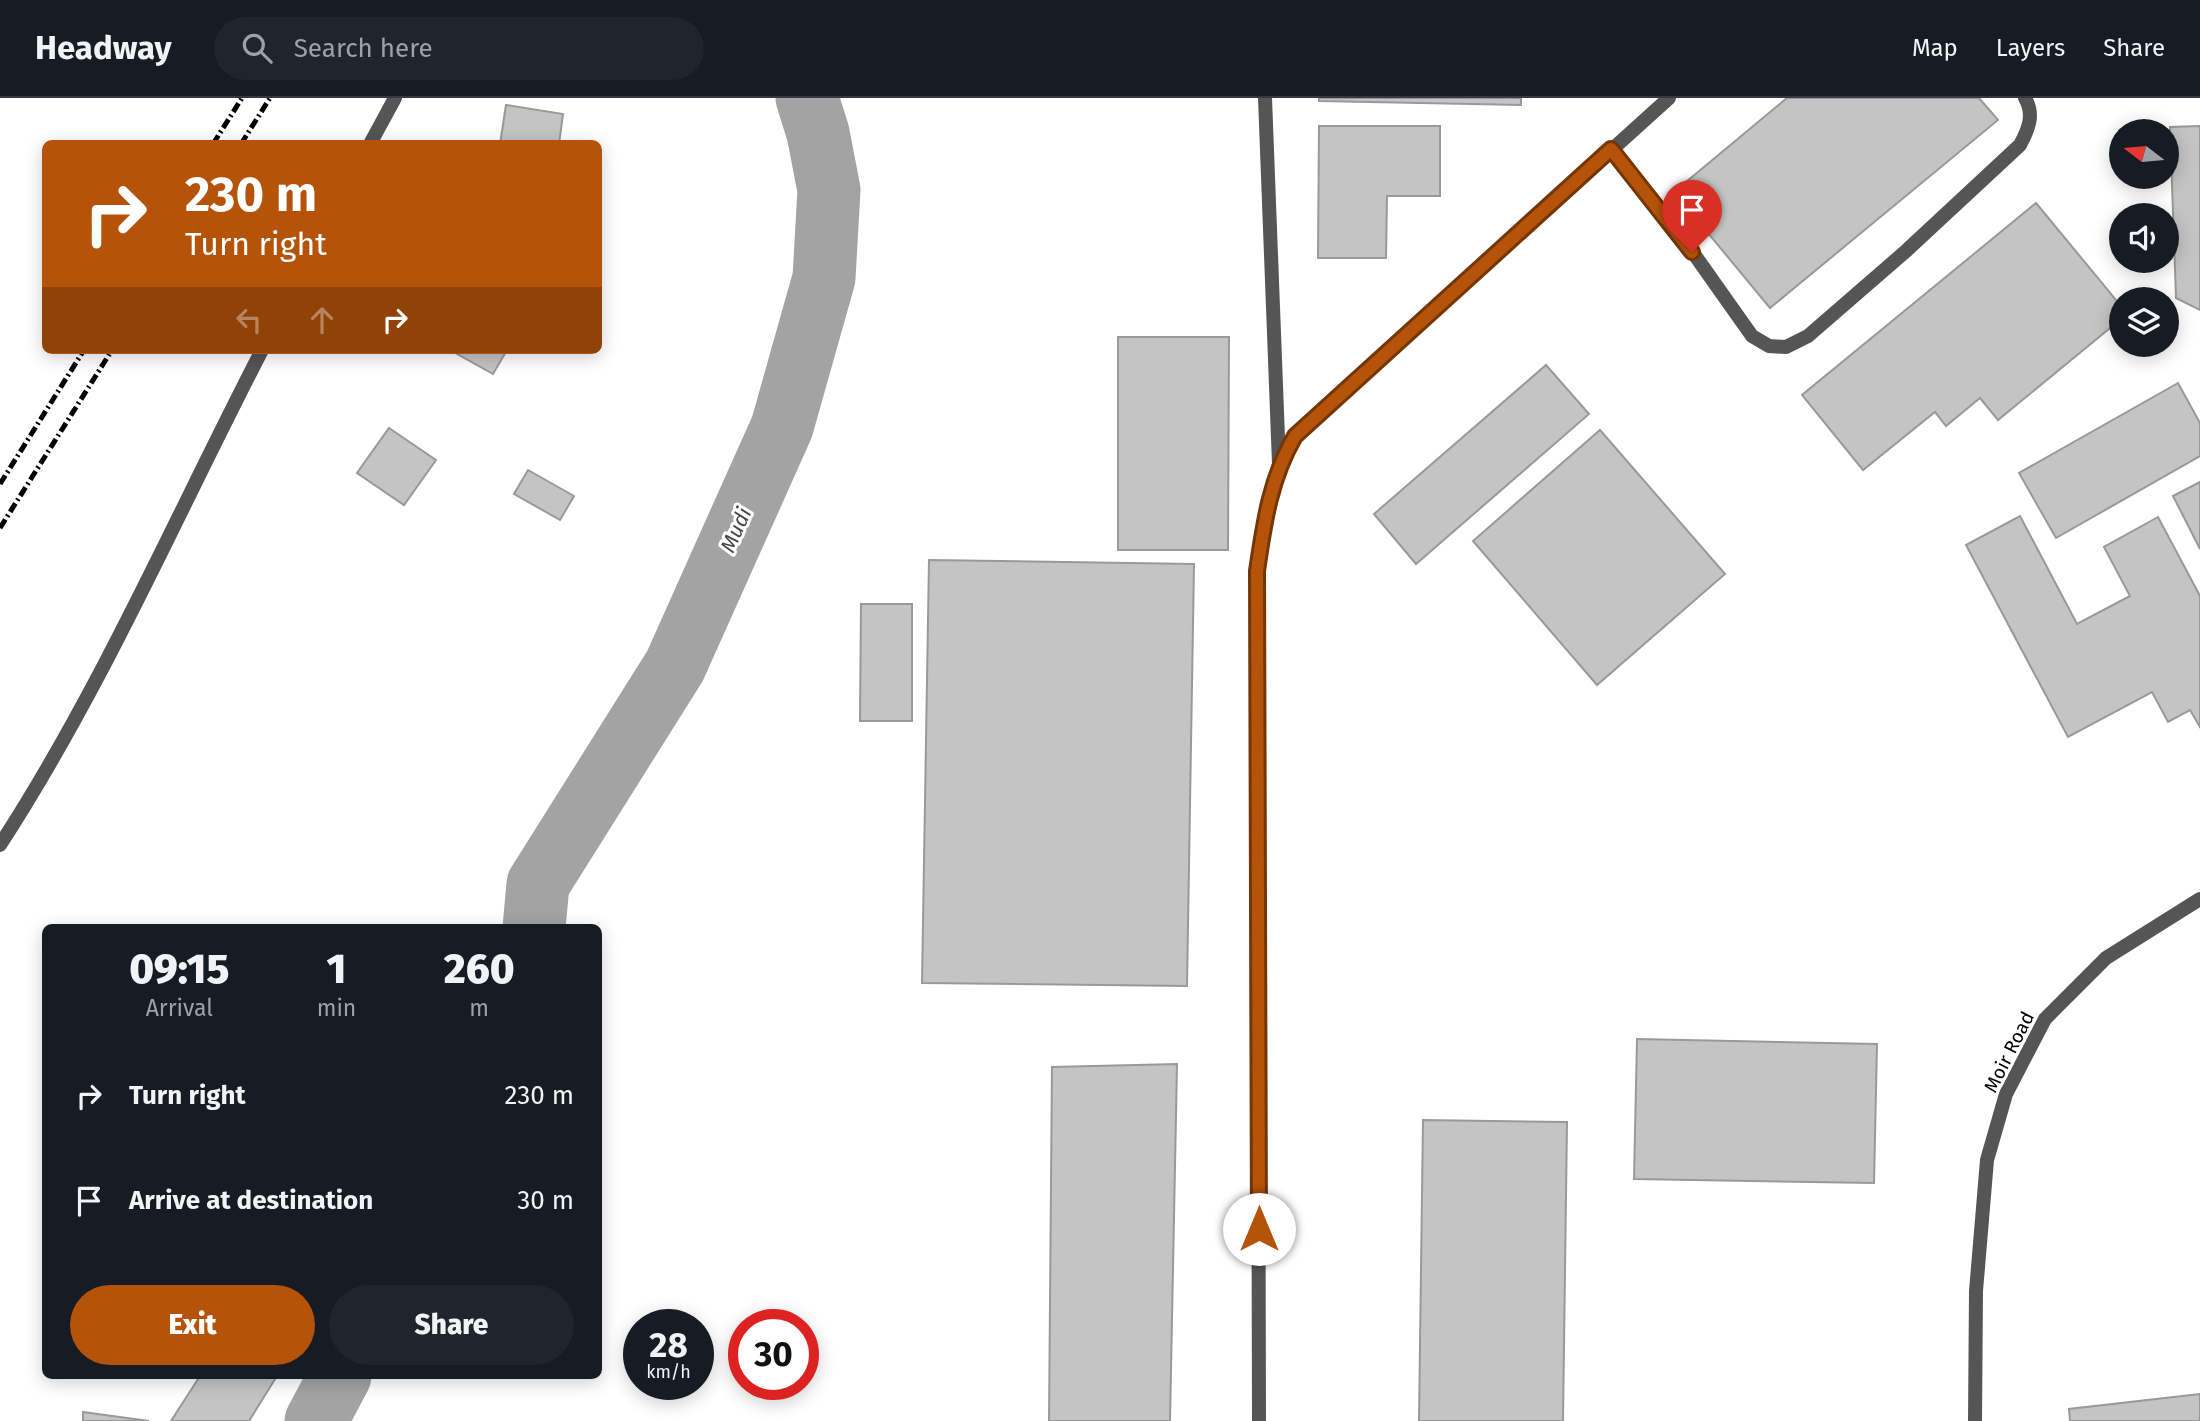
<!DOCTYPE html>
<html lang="en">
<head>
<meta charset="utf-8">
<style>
	body { margin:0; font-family:"Fira Sans",sans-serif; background:#20242c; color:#f1f3f6; height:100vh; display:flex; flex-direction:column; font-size:26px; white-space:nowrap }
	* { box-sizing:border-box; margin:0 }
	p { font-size:23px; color:#9ea1a6 }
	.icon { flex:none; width:38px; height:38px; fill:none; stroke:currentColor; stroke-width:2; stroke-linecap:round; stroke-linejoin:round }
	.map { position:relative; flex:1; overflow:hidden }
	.sheet { position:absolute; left:42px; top:826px; width:560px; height:455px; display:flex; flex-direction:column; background:#171b24; border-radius:10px; box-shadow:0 4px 18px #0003 }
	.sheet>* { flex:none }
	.hud { position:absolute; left:42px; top:42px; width:560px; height:214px; border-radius:10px; box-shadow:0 4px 18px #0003; background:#b45309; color:#fff; overflow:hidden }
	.needle { width:46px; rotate:286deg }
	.fabs { position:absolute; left:2109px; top:21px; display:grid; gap:14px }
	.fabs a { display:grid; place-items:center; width:70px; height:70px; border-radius:50%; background:#171b24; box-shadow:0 4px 18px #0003; font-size:35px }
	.speed { position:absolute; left:623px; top:1211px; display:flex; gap:14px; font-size:35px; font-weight:700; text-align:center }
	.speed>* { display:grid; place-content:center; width:91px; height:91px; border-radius:50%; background:#171b24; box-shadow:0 4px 18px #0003; line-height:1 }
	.speed small { font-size:18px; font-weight:400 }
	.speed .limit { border:10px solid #d22; background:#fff; color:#111 }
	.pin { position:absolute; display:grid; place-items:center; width:60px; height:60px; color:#fff; margin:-72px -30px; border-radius:50% 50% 50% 0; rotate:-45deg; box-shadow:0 0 7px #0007 }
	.pin .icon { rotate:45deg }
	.me { position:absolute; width:77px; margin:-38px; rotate:0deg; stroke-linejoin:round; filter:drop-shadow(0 0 5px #0008) }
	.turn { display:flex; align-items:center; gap:24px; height:147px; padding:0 28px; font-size:32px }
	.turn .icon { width:91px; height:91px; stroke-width:2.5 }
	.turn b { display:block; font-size:49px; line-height:60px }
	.lanes { display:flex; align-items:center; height:66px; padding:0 28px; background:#0003; justify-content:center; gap:35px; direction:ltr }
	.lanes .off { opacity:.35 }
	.eta { display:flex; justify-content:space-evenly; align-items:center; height:119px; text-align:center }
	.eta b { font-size:42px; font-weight:800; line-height:49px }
	.cta { display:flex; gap:14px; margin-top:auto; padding:14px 28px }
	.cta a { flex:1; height:80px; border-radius:42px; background:#b45309; color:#fff; font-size:28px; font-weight:800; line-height:80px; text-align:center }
	.cta a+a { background:#20242c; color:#f1f3f6 }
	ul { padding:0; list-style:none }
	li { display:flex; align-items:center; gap:21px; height:105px; padding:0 28px }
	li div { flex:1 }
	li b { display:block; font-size:26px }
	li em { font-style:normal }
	header { display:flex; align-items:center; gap:42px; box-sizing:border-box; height:98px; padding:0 35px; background:#171b24; border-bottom:2px solid #363941 }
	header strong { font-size:33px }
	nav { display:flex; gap:38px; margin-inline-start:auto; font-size:24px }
	.search { width:490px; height:63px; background:#20242c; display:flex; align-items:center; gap:18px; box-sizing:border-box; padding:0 24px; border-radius:38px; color:#9ea1a6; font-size:26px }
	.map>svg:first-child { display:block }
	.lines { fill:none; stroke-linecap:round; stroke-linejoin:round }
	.stream { stroke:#a3a3a3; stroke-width:10 }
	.river { stroke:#a3a3a3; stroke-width:63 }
	.building { fill:#c4c4c4; stroke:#999; stroke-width:2 }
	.service { stroke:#555; stroke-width:14 }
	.minor { stroke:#555; stroke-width:14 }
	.rail { stroke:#000; stroke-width:5; stroke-dasharray:10 3.5 2 3.5; stroke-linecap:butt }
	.route-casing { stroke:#753606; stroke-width:18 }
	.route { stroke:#b45309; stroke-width:12 }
	.labels { text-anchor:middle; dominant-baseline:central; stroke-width:6; stroke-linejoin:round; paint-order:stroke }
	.street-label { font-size:19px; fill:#000; stroke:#fff }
	.water-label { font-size:21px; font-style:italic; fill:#444; stroke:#fff }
</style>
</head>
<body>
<header>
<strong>Headway</strong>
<div class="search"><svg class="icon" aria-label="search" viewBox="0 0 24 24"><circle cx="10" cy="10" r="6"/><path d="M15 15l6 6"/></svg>Search here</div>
<nav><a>Map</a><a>Layers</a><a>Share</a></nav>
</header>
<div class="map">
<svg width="2200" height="1323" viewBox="0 0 2200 1323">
	<rect width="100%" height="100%" fill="#fff"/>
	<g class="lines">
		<path class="stream" d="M675,568L794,333L793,299L835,182L838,94L835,29L821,0"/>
		<path class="river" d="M534,830L538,786L675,568L782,329L824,180L829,92L818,35L807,0
			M316,1323L340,1278"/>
	</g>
	<path class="building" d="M1319,0H1521V7L1319,3Z
		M1787,0H1979L1998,22L1770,210L1674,94Z
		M506,7L563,16L559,46H500Z
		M1319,28H1440V98H1387L1386,160H1318Z
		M2200,28V212L2176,200L2170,29Z
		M2036,105L2121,208V221L1998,322L1980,300L1946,328L1935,314L1863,372L1802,297Z
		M1118,239H1229L1228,452H1118Z
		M450,252H507L493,276Z
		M1546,267L1589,316L1416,466L1374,416Z
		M2178,285L2200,325V358L2056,440L2019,375Z
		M389,330L436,362L404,407L357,375Z
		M1600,332L1725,476L1597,587L1473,443Z
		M528,372L574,398L560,422L514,396Z
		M2200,384V451L2173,398Z
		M2020,418L2077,526L2130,498L2104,449L2158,419L2200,498V629L2190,612L2168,624L2152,594L2068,639L1966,447Z
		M929,462L1194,466L1187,888L922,885Z
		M861,506H912V623H860Z
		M1637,941L1877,946L1874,1085L1634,1081Z
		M1177,966L1170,1323H1049L1052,969Z
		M1423,1022L1567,1024L1563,1323H1419Z
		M200,1278H277L249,1323H171Z
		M2200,1296V1323H2070L2069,1311Z
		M83,1314L149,1323H83Z"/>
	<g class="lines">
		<path class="service" d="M1265,0L1279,366
			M370,46L395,0
			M1611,50L1677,132L1752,238L1769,248L1786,249L1808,238L1906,153L2020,47C2028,32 2035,17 2025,0
			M0,747C102,590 176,418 262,252
			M1975,1323L1976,1193L1987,1062L2006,996L2045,921L2106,860L2200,801"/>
		<path class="minor" d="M1259,1323L1257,473C1264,425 1270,381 1295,338L1669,0"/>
		<path class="rail" d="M213,46L242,0
			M241,46L270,0
			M0,386L84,252
			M0,430L112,252"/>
	</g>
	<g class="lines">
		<defs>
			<path id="route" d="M1259,1131L1257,473C1264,425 1270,381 1295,338L1611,51L1692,154"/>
		</defs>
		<use href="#route" class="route-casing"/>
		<use href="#route" class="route"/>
	</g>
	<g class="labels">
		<g class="street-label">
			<text transform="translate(2009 954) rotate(-63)">Moir Road</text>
		</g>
		<g class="water-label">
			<text transform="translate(736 432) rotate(-66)">Mudi</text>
		</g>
	</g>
</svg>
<div class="fabs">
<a><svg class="needle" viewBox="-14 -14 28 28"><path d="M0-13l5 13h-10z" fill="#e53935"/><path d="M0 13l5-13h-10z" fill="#9ea1a6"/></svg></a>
<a><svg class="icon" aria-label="sound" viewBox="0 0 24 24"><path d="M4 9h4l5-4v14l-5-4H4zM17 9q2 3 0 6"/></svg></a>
<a><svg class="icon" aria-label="layers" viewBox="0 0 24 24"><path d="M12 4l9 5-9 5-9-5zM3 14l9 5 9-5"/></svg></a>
</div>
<div class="speed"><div>28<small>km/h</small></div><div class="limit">30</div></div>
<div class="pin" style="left:1692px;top:154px;background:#d93025"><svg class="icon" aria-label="arrive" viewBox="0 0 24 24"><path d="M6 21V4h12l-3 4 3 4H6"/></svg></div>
<svg class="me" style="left:1259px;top:1131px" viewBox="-20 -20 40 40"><circle r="19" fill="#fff"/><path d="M0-13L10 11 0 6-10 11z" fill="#b45309"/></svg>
<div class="hud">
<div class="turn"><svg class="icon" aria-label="right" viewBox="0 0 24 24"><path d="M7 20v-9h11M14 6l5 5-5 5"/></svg><div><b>230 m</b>Turn right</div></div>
<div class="lanes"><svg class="icon off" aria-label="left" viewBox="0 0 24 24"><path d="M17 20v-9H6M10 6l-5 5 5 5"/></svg><svg class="icon off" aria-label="ahead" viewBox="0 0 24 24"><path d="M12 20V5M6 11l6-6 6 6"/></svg><svg class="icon" aria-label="right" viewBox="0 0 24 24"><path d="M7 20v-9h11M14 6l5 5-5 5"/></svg></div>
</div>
<section class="sheet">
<div class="eta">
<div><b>09:15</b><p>Arrival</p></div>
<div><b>1</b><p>min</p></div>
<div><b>260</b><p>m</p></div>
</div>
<ul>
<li><svg class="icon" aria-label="right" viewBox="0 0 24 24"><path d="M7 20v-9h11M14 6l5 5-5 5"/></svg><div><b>Turn right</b></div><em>230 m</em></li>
<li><svg class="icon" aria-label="arrive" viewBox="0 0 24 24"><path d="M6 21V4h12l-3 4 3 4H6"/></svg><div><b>Arrive at destination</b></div><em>30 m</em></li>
</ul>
<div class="cta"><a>Exit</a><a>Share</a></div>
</section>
</div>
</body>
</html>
